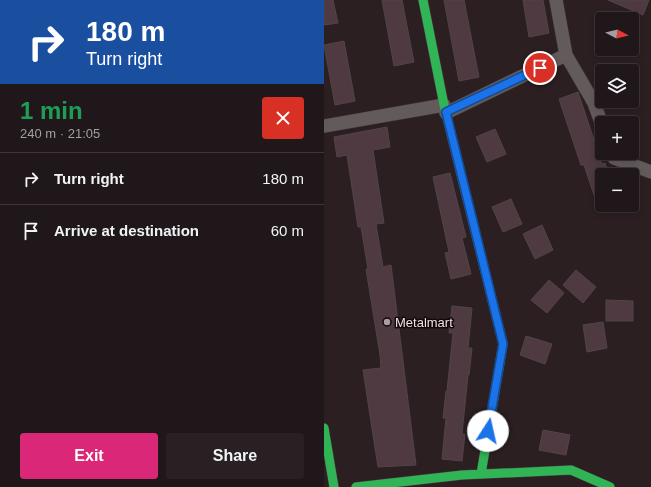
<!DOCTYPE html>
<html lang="en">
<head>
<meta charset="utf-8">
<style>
	body { margin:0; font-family:Arial,sans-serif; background:#282023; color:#f1f3f6; height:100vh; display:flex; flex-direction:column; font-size:15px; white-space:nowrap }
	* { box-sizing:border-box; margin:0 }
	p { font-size:13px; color:#a29fa2 }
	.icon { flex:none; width:22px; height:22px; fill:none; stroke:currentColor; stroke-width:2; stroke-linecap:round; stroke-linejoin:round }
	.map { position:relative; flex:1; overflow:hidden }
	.sheet { display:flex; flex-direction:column; background:#20171a; width:324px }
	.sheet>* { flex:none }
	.hud { background:#1a4fa0; color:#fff; overflow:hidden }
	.needle { width:26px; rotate:97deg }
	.tools { position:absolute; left:271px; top:12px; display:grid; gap:8px }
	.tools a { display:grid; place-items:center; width:44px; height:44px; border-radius:4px; background:#20171a; box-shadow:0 2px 6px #0003,0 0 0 1px #3d3639; font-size:20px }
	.pin { position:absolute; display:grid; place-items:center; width:34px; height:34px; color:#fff; margin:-17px; border:2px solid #fff; border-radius:50%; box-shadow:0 1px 4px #0007 }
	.me { position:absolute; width:44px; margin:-22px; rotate:10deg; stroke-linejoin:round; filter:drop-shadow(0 0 3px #0008) }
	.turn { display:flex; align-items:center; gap:14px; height:84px; padding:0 20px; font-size:18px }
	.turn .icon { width:52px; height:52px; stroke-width:2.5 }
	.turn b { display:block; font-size:28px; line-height:34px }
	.round { display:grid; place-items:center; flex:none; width:42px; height:42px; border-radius:4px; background:#282023 }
	.summary { display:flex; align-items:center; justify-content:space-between; height:68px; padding:0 20px }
	h1 { font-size:24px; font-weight:700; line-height:30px; color:#1e9e55 }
	.cta { display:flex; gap:8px; margin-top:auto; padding:8px 20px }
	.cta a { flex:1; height:46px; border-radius:4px; background:#db2777; color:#fff; font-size:16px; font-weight:700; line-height:46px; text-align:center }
	.cta a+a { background:#282023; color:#f1f3f6 }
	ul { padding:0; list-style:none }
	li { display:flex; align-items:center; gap:12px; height:52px; padding:0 20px; border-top:1px solid #3d3639 }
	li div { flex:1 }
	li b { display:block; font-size:15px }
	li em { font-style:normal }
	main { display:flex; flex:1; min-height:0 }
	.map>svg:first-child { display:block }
	.building { fill:#4e3a40; stroke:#504548 }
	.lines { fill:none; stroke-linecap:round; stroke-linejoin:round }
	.street-casing { stroke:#473c3f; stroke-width:14 }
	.fast-casing { stroke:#473c3f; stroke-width:10 }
	.street { stroke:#635a5c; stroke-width:13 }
	.fast { stroke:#30b455; stroke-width:9 }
	.route-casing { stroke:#114b97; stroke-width:10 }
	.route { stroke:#1a73e8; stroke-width:7 }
	.poi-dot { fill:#ac9da0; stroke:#11080a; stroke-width:1.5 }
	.labels { text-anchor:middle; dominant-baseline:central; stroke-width:3; stroke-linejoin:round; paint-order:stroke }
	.poi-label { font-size:13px; fill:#f1e1e4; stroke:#11080a; text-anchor:start }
</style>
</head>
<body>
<main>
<section class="sheet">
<div class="hud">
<div class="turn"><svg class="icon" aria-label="right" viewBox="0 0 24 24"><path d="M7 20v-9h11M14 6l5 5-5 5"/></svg><div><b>180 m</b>Turn right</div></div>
</div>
<div class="summary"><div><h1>1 min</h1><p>240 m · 21:05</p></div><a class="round" style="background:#d93025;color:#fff"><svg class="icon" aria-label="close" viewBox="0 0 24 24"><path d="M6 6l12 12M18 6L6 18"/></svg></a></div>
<ul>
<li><svg class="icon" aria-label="right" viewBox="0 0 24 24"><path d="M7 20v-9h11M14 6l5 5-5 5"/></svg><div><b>Turn right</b></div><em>180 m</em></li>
<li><svg class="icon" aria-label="arrive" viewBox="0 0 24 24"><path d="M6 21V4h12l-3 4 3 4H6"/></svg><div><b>Arrive at destination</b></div><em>60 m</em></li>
</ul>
<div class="cta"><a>Exit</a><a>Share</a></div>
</section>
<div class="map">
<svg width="327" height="487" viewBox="0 0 327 487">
	<rect width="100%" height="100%" fill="#2b1f22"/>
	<path class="building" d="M0,0H9L14,23L0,25Z
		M58,0H78L90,62L70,66Z
		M120,0H140L155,77L135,81Z
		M199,0H219L225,33L205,37Z
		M284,0H325L319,15Z
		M20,41L31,101L11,105L0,45Z
		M254,92L278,164L281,163L285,175H278V193L270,195L260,165H257L235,99Z
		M63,127L66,147L49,150L60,223L52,224L59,267L67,265L92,465L54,467L39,370L57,368L56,355L42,269H44L37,227H34L23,155L13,157L10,137Z
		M171,129L182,154L163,162L152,137Z
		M126,173L142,237L138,238L147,274L127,279L121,253L125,252L109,177Z
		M187,199L198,224L179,232L168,207Z
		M218,225L229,250L211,259L199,234Z
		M252,270L272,287L259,303L239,285Z
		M225,280L240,293L223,313L207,300Z
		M282,300L309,301V321H282Z
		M128,306L148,308L144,348H148L145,375H144L138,434H141L138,461L118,459L122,418H119L122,391H123L129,333H125Z
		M279,322L283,348L263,352L259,325Z
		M202,336L228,344L221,364L196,355Z
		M219,430L246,435L242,455L215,450Z"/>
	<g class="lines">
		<defs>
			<path id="street" d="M232,0L242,55L270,103L278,125
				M122,113L242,55
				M0,126L120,105
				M288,153L290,158L327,172"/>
			<path id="fast" d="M99,0L120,105L179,344L157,474
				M0,428L10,487
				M32,487L138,475L247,470L286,487"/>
		</defs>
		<use href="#street" class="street-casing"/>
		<use href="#fast" class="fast-casing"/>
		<use href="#street" class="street"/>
		<use href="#fast" class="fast"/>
	</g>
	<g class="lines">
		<defs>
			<path id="route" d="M164,431L179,344L122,112L216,68"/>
		</defs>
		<use href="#route" class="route-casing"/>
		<use href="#route" class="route"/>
	</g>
	<circle class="poi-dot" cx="63" cy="322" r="4"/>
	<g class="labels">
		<g class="poi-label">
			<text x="71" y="322">Metalmart</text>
		</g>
	</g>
</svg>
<div class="tools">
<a><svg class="needle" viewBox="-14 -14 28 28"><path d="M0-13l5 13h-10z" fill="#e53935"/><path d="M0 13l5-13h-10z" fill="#a29fa2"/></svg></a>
<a><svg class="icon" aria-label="layers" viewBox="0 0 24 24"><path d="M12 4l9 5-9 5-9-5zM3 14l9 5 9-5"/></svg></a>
<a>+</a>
<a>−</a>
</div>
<div class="pin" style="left:216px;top:68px;background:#d93025"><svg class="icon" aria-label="arrive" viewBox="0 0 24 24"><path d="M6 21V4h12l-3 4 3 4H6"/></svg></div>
<svg class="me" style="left:164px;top:431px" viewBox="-20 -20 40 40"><circle r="19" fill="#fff"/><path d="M0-13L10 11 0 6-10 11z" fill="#1a73e8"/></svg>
</div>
</main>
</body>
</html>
